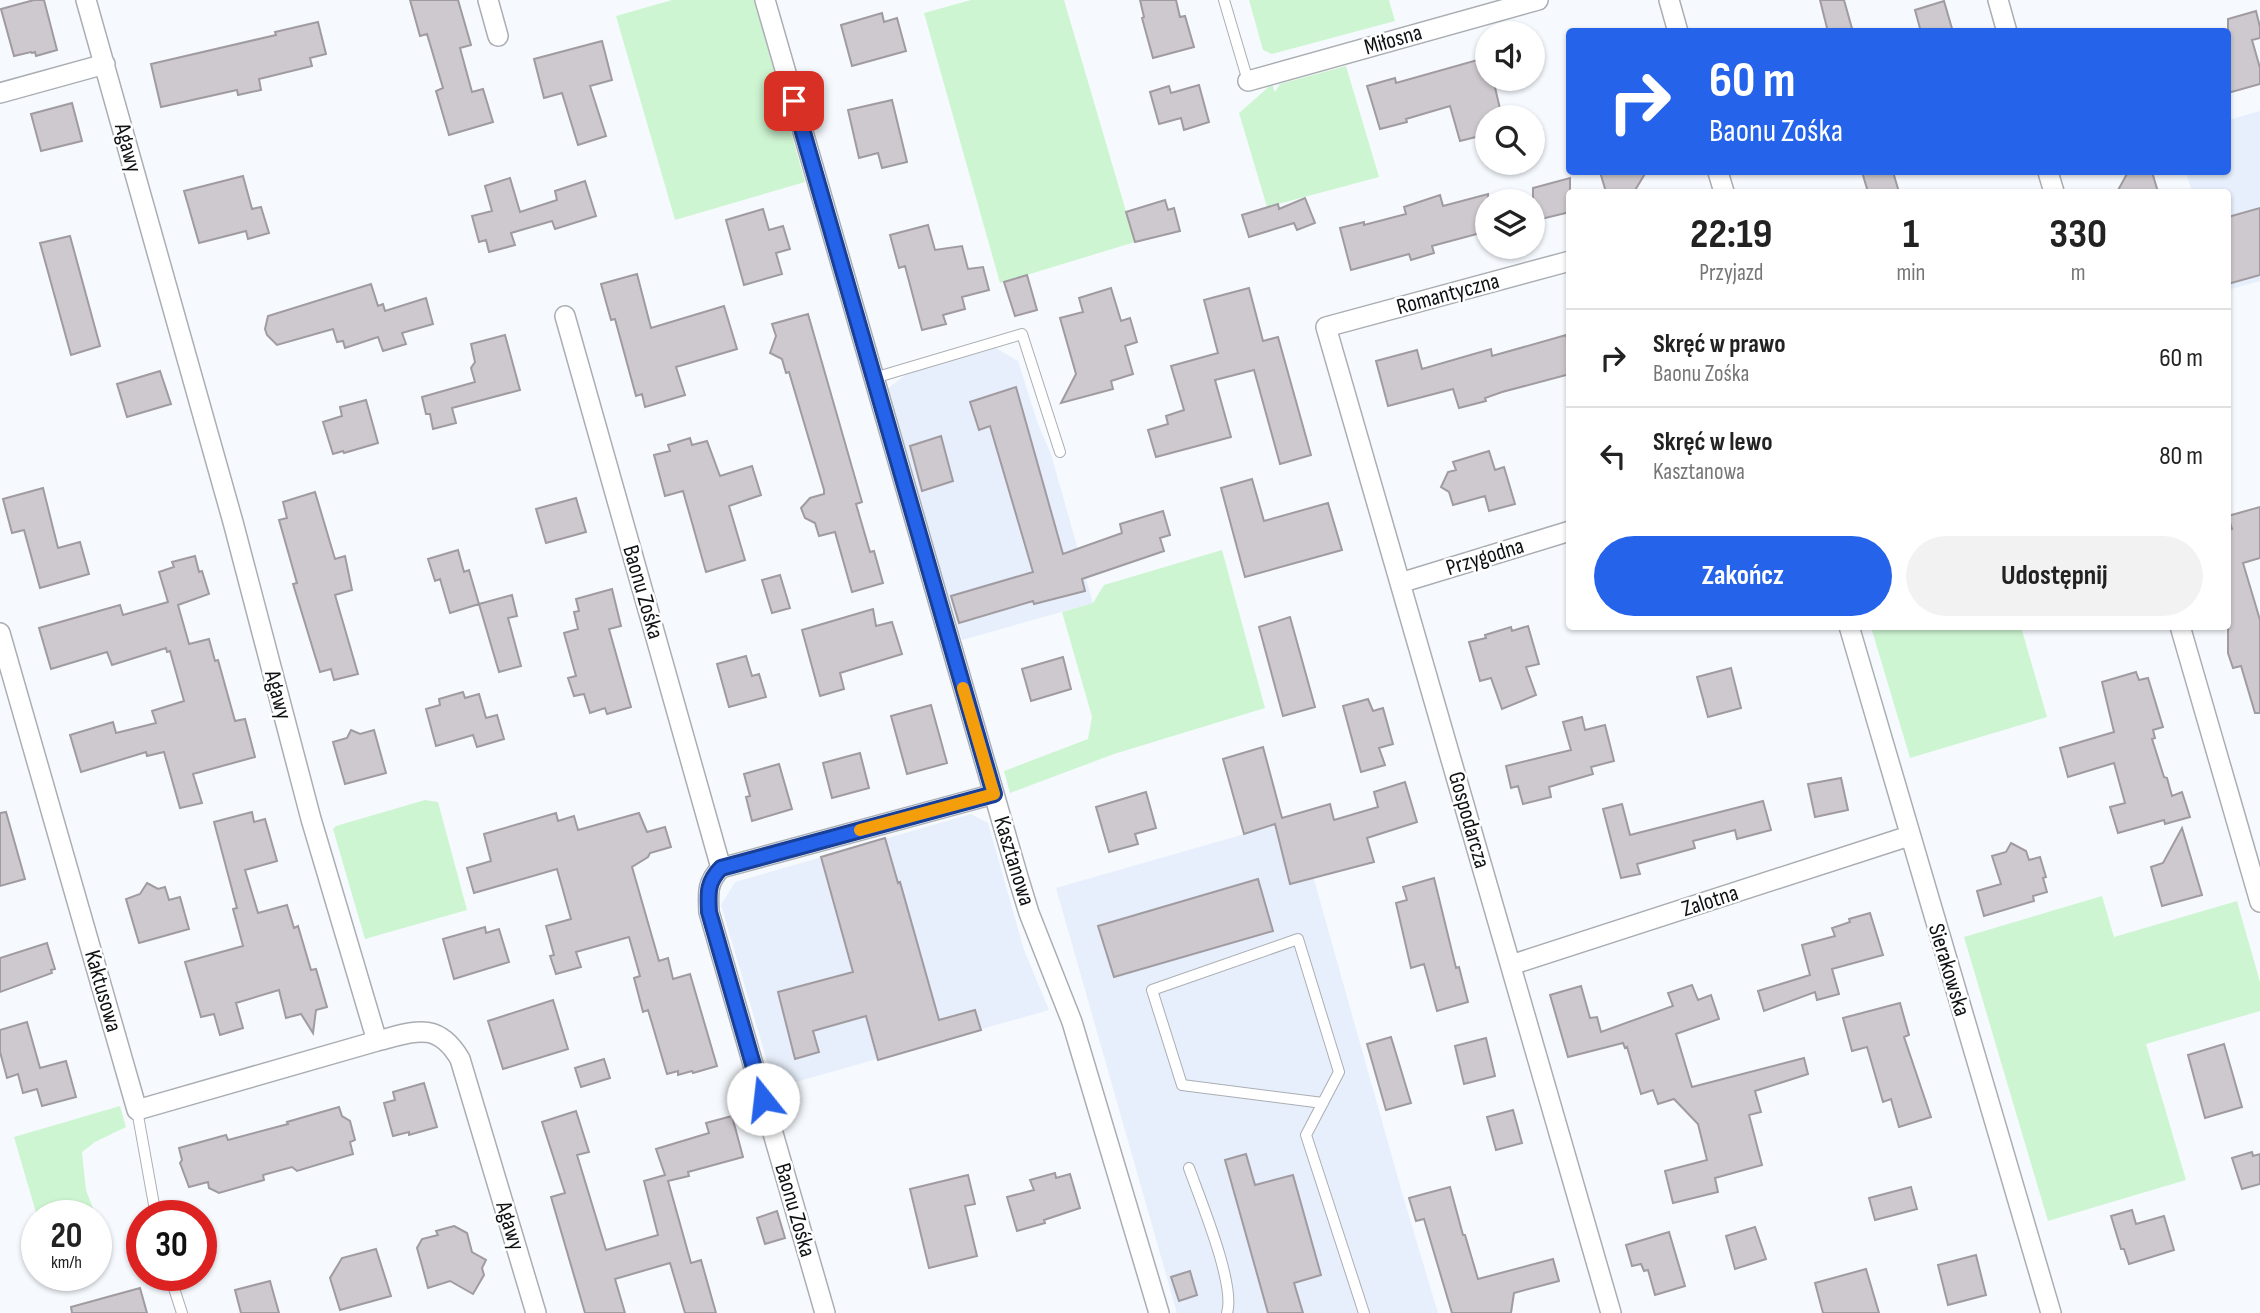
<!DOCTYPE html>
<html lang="pl">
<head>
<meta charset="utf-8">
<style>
	body { margin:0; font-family:"Sofia Sans Condensed",sans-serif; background:#f2f2f2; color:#222; height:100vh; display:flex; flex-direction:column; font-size:26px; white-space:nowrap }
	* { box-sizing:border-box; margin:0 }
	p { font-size:23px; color:#767676 }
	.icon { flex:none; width:38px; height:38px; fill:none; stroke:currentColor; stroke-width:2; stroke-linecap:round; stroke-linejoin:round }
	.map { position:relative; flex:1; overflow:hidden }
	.side { position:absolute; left:1566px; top:189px; width:665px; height:441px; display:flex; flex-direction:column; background:#fff; border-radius:7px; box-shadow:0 2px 5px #0004 }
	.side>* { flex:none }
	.hud { position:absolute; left:1566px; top:28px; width:665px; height:147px; border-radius:7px; box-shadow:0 2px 5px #0004; background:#2563eb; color:#fff; overflow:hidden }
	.buttons { position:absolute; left:1475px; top:21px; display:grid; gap:14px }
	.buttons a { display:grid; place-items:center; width:70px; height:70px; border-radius:50%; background:#fff; box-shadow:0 2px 5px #0004; font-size:35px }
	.speed { position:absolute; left:21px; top:1200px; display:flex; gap:14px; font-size:35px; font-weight:700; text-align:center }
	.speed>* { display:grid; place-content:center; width:91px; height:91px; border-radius:50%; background:#fff; box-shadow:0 2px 5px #0004; line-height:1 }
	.speed small { font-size:18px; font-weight:400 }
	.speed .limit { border:10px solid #d22; background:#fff; color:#111 }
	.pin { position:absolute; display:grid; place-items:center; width:60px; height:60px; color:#fff; margin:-30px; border-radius:14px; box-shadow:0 4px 10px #0006 }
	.me { position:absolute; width:77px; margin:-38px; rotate:344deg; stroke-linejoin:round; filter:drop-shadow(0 0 5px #0008) }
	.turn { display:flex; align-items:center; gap:24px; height:147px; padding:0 28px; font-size:32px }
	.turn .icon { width:91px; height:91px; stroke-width:2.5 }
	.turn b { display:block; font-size:49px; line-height:60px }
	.eta { display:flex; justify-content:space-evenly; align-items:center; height:119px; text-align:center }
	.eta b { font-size:42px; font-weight:700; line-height:49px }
	.primary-button { display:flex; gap:14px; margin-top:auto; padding:14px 28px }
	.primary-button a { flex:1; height:80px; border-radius:42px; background:#2563eb; color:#fff; font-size:28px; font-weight:700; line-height:80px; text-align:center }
	.primary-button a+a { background:#f2f2f2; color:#222 }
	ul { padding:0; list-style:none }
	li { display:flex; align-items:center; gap:21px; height:98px; padding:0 28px; border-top:2px solid #e0e0e0 }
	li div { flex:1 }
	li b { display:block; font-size:26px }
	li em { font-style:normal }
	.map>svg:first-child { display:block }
	.built { fill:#e6effb }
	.green { fill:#cef5d1 }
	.building { fill:#cec9ce; stroke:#a09ba0; stroke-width:2 }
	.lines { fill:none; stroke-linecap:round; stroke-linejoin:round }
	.lane-casing { stroke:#aaaeb3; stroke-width:12 }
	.street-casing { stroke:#aaaeb3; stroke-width:22 }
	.lane { stroke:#fff; stroke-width:10 }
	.street { stroke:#fff; stroke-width:19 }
	.route-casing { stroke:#184099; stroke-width:18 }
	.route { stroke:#2563eb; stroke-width:12 }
	.slow { stroke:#f59e0b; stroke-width:12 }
	.labels { text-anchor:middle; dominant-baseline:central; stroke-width:5; stroke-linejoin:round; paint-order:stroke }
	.street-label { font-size:23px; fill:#0f1113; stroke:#fff }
</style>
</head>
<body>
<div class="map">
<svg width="2260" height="1313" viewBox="0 0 2260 1313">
	<rect width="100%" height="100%" fill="#f6fafe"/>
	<path class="built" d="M2260,111V281L2228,290V192H2192L2186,172H2228V120Z
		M996,348L1018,361L1038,424L1051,454L1093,603L962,640L886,390L908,373Z
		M971,814L988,823L1024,950L1049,1010L775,1088L721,905L735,882Z
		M1297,819L1403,1196L1438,1313H1177L1056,888Z"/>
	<path class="green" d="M672,0H754L805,182L675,220L616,16Z
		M971,0H1064L1135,242L1000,283L924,13Z
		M1249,0H1389L1395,21L1272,54L1263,50Z
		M1346,66L1379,177L1267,207L1239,113L1272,84L1275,92L1280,84Z
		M1222,550L1265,708L1114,754L1010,793L1004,771L1088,739L1092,717L1062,612L1093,603L1104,585Z
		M1871,627H2021L2047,717L1910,758Z
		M425,800L438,802L467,910L365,939L333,829L336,826Z
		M2102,896L2114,937L2237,901L2260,982V1011L2146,1044L2186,1180L2048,1221L1964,937Z
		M120,1106L126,1127L95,1142L82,1152L86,1190L96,1216H37L14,1137Z"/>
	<path class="building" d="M34,0H44L57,50L36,56L35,52L32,53L31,52L14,56L1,9Z
		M410,0H458L471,45L460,48L472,92L483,89L493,122L449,135L436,91L443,88L427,34L420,36Z
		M1140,0H1176L1180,17L1185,16L1194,47L1153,58L1142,18L1144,17Z
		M1820,0H1844L1853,32H1828Z
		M1944,1L1953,32H1921L1915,10Z
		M2256,11L2260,27V38L2252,40L2260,68V84L2228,93V19Z
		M882,13L884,22L897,18L906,51L852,66L841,25Z
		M318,22L326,54L310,58L312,66L259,79L261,90L238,95L237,90L161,107L151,64L276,35L275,32Z
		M602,41L612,80L590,86L606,136L578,145L562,93L544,98L534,59Z
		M1488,57V81L1493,79L1502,117H1488V130L1480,132V136L1460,141L1450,106L1406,119L1407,122L1380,129L1367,86L1395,78L1396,83Z
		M1199,85L1209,122L1184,130L1181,118L1159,124L1150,92L1169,86L1171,93Z
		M892,100L907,162L882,168L878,153L859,158L848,110Z
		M72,103L82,141L41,151L31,114Z
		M1600,172H1646L1634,192H1606Z
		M1862,172H1893L1899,192H1868Z
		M2128,172H2152L2158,192H2117Z
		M243,176L252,209L261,207L269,233L248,239L246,231L199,243L184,191Z
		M510,178L520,212L557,200L555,191L585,181L596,216L555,229L552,221L511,233L515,245L489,252L486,240L479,242L472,216L492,211L485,186Z
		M1570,178V212L1533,221V188Z
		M1488,194V231L1432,246L1434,253L1411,260L1409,254L1351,270L1340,228L1364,222V225L1406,214L1404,207L1440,195L1443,206Z
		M1305,198L1315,223L1297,230L1294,223L1249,237L1242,215L1278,204L1279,209Z
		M1165,200L1168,210L1174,208L1180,231L1135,242L1126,212Z
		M2260,208V275L2228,284V217Z
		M763,209L769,230L783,226L790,249L776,253L782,274L744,285L726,220Z
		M928,225L935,250L962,246L968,269L983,267L989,290L962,297L965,309L943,315L946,324L922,330L905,266L899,268L890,235Z
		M70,236L100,346L71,355L40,243Z
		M637,274L651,328L724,306L737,349L676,367L685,395L645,407L642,394L636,396L615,319L611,320L601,284Z
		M1027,275L1037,310L1015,316L1004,282Z
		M371,284L378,306L383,304L385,311L426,298L433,324L402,333L406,344L383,351L378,337L345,348L343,341L337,342L333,329L277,345L267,335L265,329L268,316Z
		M1111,288L1121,321L1130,318L1137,342L1125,346L1133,374L1111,381L1113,389L1061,403L1076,374L1060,318L1083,312L1079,298Z
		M1249,288L1263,341L1278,337L1311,455L1280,464L1254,370L1215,380L1231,437L1156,457L1148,430L1168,424L1166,416L1184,410L1171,366L1218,353L1204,300Z
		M808,314L862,502L856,504L870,552L874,551L883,583L852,592L835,532L819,536L815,523L805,518L801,508L810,498L824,494V490L789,372L786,373L782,359L770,353L776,336L772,324Z
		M505,335L520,390L452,408L456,423L433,429L430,414H426L422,397L475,382L471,368L475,362L471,344Z
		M1566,335L1570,350V374L1502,392L1485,398L1486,401L1459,408L1453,389L1388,406L1376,361L1417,350L1422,369L1491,349L1492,356Z
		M160,371L171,404L127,417L117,384Z
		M1016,387L1063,554L1122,533L1120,524L1163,511L1170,535L1160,538L1164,551L1082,579L1085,591L1034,604L1033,601L959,623L951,596L1033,572L990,426L979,430L970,402Z
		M366,400L378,443L344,453L343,451L333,454L323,422L342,416L340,407Z
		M941,436L953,481L922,491L910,446Z
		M690,438L692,445L707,441L720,476L752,466L761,495L729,506L745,560L706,572L683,491L665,496L654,455L670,451L668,445Z
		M1489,451L1495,470L1504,467L1515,504L1489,511L1485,496L1453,505L1449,492L1441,487L1448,472L1456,470L1453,462Z
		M1252,479L1264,521L1328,503L1342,550L1245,577L1221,488Z
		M43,488L58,548L80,542L89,574L40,588L24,530L12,533L3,499Z
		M315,492L335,559L345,556L352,590L335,595L358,674L334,680L331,669L320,672L293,584L297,583L279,520L287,518L283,502Z
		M576,498L586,532L546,543L536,509Z
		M2260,507V558L2243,563L2260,620V713H2255L2241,666L2233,668L2228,653V530L2232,529L2228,516Z
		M458,550L464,572L469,570L479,604L450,613L440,579L435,581L428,559Z
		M195,556L199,572L202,571L209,594L178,605L189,644L209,639L215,661L218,660L235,721L245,719L255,757L193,774L202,803L180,808L164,752L147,756L146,752L81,772L70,735L113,722L116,733L156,723L152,711L184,701L170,651L167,652L166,648L112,665L107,652L51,669L39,628L120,605L123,615L168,602L159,572L174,567L172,562Z
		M780,575L790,608L772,613L762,580Z
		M612,589L621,626L609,629L631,707L607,714L605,708L590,713L584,694L574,696L568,678L576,676L564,633L578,629L574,612L579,611L576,599Z
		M512,595L517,616L508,618L521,666L499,672L479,604Z
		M873,609L876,626L892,622L902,654L840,673L844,689L820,696L802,630Z
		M1290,617L1315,707L1283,716L1259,627Z
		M1528,626L1539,664L1526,667L1536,695L1502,709L1491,678L1480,681L1469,642L1486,638L1485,635L1511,627L1512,631Z
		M746,656L752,676L759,674L766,697L729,707L717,664Z
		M1063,657L1071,689L1031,701L1022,669Z
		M1731,668L1741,708L1708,717L1697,677Z
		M2136,672L2139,680L2148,678L2163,727L2153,730L2155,738L2152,739L2164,777L2167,778L2172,796L2182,792L2190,817L2165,824L2164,820L2118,833L2110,807L2125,803L2114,763L2068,777L2060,748L2114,732L2102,682Z
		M463,692L465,698L479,694L486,718L497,715L504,739L477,747L473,735L436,746L426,709L440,705L439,699Z
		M1368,699L1373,711L1383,708L1393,744L1379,748L1385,765L1361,772L1343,706Z
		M931,705L947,763L907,774L891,716Z
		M1582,717L1585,730L1605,725L1614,761L1591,767L1593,774L1549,787L1551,797L1523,804L1518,786L1511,788L1506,766L1571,750L1563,722Z
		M351,730L360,734L374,730L386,773L345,784L333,742L347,738Z
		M1263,747L1282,818L1330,804L1334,820L1378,807L1374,792L1405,782L1417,822L1367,838L1374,862L1290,884L1275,824L1244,834L1223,759Z
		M860,753L869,788L832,798L823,763Z
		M779,764L792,809L752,821L746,797L750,796L744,774Z
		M1841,778L1848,810L1815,817L1808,784Z
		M1146,792L1156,828L1135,834L1138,844L1109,852L1096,807Z
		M1763,801L1771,830L1737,839L1735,830L1693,841L1695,848L1637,864L1640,874L1621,878L1603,809L1622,804L1630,835Z
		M6,812L25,879L0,886V813Z
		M252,812L254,822L265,819L277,861L245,870L258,913L287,905L294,928L298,926L311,970L316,969L327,1007L316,1010L313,1033L301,1014L286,1018L279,990L236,1003L243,1028L220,1035L214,1014L201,1017L185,962L243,946L233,909L237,908L214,822Z
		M556,813L558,821L574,816L578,830L639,813L647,832L665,827L671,847L650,853L648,857L632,867L659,961L668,958L673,979L690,974L717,1066L693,1073L692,1071L678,1075V1071L667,1074L648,1010L643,1012L634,978L640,976L629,937L576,952L581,967L556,974L550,956L554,955L546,926L571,919L557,869L474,893L467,868L491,861L484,834Z
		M2182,828L2202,895L2162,906L2151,867L2163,863Z
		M885,838L898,883L900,882L939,1020L975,1010L981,1030L878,1060L866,1016L813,1031L819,1052L795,1059L778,992L853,972L821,857Z
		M2011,843L2026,851L2029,860L2040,857L2046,877L2043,878L2047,892L2033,896L2034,901L1984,916L1977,891L2001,884L1992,856L2006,852Z
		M1434,878L1456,968L1459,967L1468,1002L1437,1011L1424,964L1411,968L1396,903L1407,900L1403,887Z
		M1258,879L1273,931L1114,977L1098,926Z
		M147,883L158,889L165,887L169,900L180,897L189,929L139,943L126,899L140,894Z
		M1870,913L1883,955L1832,969L1839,994L1817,1000L1815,992L1764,1011L1758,991L1810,975L1802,945L1835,936L1832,928L1850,922L1849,919Z
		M485,927L486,933L499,929L509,962L454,979L443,939Z
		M47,943L55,969L51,970L52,973L0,992V958Z
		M1692,985L1698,1000L1711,995L1719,1019L1676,1034L1692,1087L1804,1058L1808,1074L1755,1091L1761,1112L1749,1115L1762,1165L1715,1178L1718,1192L1673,1203L1665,1171L1707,1160L1698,1124L1674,1099L1658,1104L1653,1090L1641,1094L1627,1047L1625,1048L1623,1043L1568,1057L1550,995L1581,986L1590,1018L1597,1017L1601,1032L1673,1006L1668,993Z
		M553,1000L568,1049L503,1069L488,1021Z
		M1900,1003L1909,1035L1904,1037L1931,1117L1899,1127L1891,1099L1883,1102L1867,1047L1852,1051L1843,1018Z
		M27,1022L40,1068L66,1061L76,1097L42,1106L37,1089L23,1093L18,1074L7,1078L0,1052V1030Z
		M1391,1037L1411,1103L1386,1110L1367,1044Z
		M1486,1038L1495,1076L1464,1084L1455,1046Z
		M2224,1044L2242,1107L2205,1118L2188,1055Z
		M604,1059L610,1078L581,1087L575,1068Z
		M424,1083L437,1127L409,1135V1132L393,1136L384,1103L395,1100L393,1092Z
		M339,1107L342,1116L350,1121L355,1140L350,1142L353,1154L297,1171L292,1167L263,1175L264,1180L219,1193L209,1188L208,1182L189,1187L180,1163L182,1160L179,1148L226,1135L228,1140L288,1124L287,1122Z
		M1513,1110L1522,1143L1496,1150L1487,1117Z
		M576,1111L589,1152L577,1155L606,1250L658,1235L644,1181L665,1175L656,1149L709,1133L706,1123L732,1116L743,1157L688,1172L689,1176L668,1181L691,1263L701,1260L716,1313H685L670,1263L615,1279L625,1313H585L551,1197L565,1193L542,1122Z
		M2252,1152L2253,1156L2260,1154V1184L2242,1189L2232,1158Z
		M1246,1154L1255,1185L1293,1175L1321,1275L1294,1283L1303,1313H1268L1225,1160Z
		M1055,1173L1056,1178L1070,1174L1080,1208L1044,1220L1045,1223L1017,1231L1007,1197L1034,1190L1030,1180Z
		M968,1175L975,1204L965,1206L977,1256L929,1268L910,1189Z
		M1450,1187L1463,1235H1465L1478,1279L1553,1259L1559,1281L1514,1293L1511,1313H1452L1424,1219L1416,1221L1409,1198Z
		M1911,1187L1917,1209L1875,1220L1869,1198Z
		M2132,1210L2136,1224L2164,1216L2174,1250L2129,1264L2124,1249H2121L2111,1216Z
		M777,1211L785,1238L765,1244L757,1218Z
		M454,1226L467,1233L472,1252L486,1260L482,1268L484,1275L473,1294L450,1281L428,1288L424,1273L417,1248L422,1239L438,1235L436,1231Z
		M1755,1227L1766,1259L1735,1269L1726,1236Z
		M1669,1232L1685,1286L1655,1295L1648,1270L1644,1271L1641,1264L1632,1266L1626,1245Z
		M376,1249L391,1296L340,1310L330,1278L342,1258Z
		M1976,1255L1986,1295L1948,1305L1938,1265Z
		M1866,1269L1879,1313H1823L1815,1283Z
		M1190,1271L1197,1295L1179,1301L1171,1277Z
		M270,1281L279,1313H241L235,1290Z
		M140,1288L147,1313H72L71,1307Z"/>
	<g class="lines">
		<defs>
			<path id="lane" d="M1224,0L1248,81
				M874,378L1022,334L1060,452
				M1323,1103L1182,1085L1152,990L1298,939L1339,1072L1306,1135L1364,1313
				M137,1110L156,1216
				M1189,1168C1200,1199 1236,1285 1227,1313
				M170,1276L182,1313"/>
			<path id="street" d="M86,0L233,522L311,819L377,1041C414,1032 437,1020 460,1059L536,1313
				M488,0L498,36
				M765,0L1018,877L1029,913L1072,1022L1159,1313
				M1669,0L1678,32
				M1998,0L2007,32
				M1248,81L1538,0
				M0,93L105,64
				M1718,172L1724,192
				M2048,172L2054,192
				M1570,261L1326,327L1611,1313
				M565,316L721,868C707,882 708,893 709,912L825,1313
				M1400,583L1570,531
				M1849,626L2051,1313
				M2180,626L2260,902
				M0,633L137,1110L377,1041
				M721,868L994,794
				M1511,965L1909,836"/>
		</defs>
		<use href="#lane" class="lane-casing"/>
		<use href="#street" class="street-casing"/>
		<use href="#lane" class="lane"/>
		<use href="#street" class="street"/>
	</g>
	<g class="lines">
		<defs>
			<path id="route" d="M763,1099L709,912C708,893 707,882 721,868L994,794L794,101"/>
		</defs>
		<use href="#route" class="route-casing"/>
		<use href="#route" class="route"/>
		<path class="slow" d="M860,830L994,794L963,688"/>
	</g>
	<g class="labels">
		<g class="street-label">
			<text transform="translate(1393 40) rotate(-16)">Miłosna</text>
			<text transform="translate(128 148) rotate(75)">Agawy</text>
			<text transform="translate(1448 294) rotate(-15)">Romantyczna</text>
			<text transform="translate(1485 557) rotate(-17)">Przygodna</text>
			<text transform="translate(643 592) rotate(74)">Baonu Zośka</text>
			<text transform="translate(278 695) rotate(75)">Agawy</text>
			<text transform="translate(1469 820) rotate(74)">Gospodarcza</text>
			<text transform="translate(1014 861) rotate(73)">Kasztanowa</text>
			<text transform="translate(1710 901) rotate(-18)">Zalotna</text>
			<text transform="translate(1949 970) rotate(73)">Sierakowska</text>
			<text transform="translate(103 991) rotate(74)">Kaktusowa</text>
			<text transform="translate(795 1210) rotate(74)">Baonu Zośka</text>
			<text transform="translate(510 1226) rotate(73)">Agawy</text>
		</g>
	</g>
</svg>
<div class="buttons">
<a><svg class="icon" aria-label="sound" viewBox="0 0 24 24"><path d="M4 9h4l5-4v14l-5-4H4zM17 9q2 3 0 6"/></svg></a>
<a><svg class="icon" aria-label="search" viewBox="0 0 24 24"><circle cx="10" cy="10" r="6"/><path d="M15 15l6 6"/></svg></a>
<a><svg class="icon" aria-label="layers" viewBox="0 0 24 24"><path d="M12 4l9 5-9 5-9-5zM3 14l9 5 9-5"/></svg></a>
</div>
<div class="speed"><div>20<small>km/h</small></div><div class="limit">30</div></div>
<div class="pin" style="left:794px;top:101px;background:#d93025"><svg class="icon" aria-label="arrive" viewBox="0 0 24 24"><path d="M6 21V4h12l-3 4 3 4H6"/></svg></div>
<svg class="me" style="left:763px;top:1099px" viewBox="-20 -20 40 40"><circle r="19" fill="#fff"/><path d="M0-13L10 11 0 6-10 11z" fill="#2563eb"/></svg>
<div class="hud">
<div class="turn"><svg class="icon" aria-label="right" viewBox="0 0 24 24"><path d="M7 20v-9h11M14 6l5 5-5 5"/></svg><div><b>60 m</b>Baonu Zośka</div></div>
</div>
<section class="side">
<div class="eta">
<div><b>22:19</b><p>Przyjazd</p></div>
<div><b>1</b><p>min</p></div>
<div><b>330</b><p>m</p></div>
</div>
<ul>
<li><svg class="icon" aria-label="right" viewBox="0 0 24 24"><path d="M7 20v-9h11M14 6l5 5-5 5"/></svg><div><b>Skręć w prawo</b><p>Baonu Zośka</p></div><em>60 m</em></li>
<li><svg class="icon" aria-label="left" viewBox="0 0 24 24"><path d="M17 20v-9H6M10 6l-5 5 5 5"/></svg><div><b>Skręć w lewo</b><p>Kasztanowa</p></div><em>80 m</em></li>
</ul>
<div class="primary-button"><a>Zakończ</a><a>Udostępnij</a></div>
</section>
</div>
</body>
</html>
